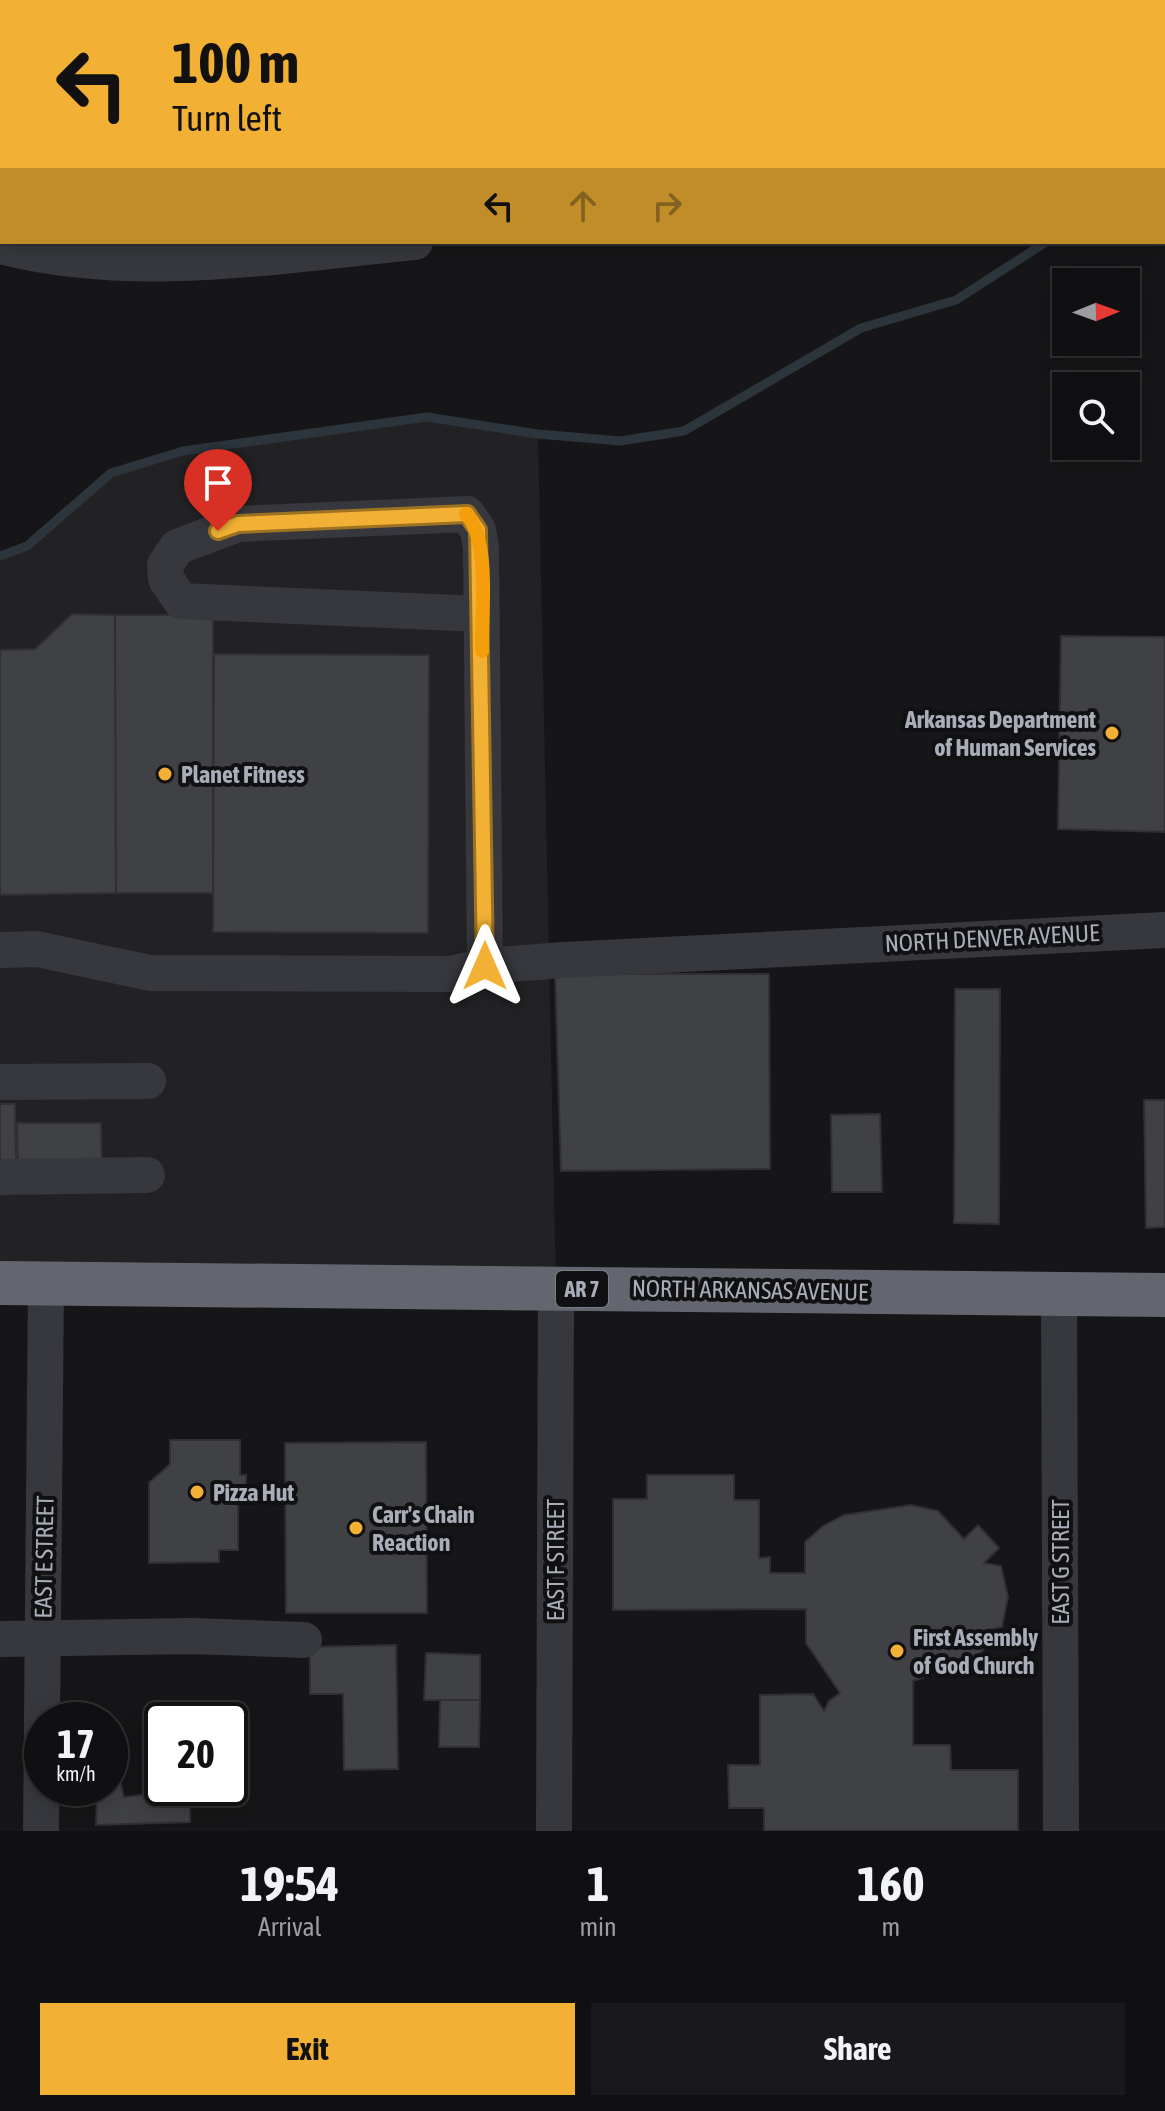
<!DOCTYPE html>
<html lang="en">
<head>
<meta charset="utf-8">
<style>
	body { margin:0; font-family:"Asap Condensed",sans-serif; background:#19191b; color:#f1f3f6; height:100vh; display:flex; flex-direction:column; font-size:30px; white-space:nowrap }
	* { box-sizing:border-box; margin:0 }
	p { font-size:26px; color:#9c9d9f }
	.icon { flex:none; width:44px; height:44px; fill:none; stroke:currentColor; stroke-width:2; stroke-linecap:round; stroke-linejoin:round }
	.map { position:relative; height:1831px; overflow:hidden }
	.side { display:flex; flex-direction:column; background:#101012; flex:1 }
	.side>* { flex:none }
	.guide { position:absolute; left:0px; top:0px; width:1166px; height:244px; box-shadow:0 4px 20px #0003,0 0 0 2px #303032; background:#f2b134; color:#111; overflow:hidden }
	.needle { width:52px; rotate:89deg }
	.fabs { position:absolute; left:1052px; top:268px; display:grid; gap:16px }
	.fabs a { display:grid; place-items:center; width:88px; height:88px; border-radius:0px; background:#101012; box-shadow:0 4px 20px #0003,0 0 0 2px #303032; font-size:40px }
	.speed { position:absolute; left:24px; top:1702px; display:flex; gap:16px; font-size:40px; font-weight:700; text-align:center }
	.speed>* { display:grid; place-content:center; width:104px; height:104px; border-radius:50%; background:#101012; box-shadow:0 4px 20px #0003,0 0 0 2px #303032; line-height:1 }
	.speed small { font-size:20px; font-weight:400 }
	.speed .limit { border:4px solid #111; border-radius:12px; background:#fff; color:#111 }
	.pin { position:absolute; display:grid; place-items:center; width:68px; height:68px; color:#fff; margin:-82px -34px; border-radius:50% 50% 50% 0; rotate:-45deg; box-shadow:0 0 8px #0007 }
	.pin .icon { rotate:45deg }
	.me { position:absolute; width:88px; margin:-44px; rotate:0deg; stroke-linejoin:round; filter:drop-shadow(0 0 6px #0008) }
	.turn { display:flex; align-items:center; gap:28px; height:168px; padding:0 40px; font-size:36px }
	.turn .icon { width:104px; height:104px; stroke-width:2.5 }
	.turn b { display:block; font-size:56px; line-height:68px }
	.lanes { display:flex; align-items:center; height:76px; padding:0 40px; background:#0003; justify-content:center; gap:40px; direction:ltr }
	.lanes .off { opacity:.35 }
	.eta { display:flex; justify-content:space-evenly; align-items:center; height:136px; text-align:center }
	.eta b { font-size:48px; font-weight:700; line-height:56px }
	.primary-button { display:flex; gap:16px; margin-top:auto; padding:16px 40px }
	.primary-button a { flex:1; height:92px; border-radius:0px; background:#f2b134; color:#111; font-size:32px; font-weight:700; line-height:92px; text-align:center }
	.primary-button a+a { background:#19191b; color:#f1f3f6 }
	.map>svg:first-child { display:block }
	.built { fill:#222225 }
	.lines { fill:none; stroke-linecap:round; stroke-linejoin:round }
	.stream { stroke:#2c353c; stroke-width:9 }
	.building { fill:#404145; stroke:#303034; stroke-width:2 }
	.minor { stroke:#37383d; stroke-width:36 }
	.highway { stroke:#63666e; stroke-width:44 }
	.route-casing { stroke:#9d7322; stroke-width:20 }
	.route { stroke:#f2b134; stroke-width:14 }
	.slow { stroke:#f59e0b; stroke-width:14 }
	.poi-dot { fill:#f2b134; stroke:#111113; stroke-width:3 }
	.labels { text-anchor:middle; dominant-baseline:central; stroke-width:8; stroke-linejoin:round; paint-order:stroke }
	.shield { fill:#111113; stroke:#7b7e86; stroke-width:2 }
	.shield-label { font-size:22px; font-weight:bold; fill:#a8adb8 }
	.poi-label { font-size:24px; font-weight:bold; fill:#a8adb8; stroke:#111113; text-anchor:start }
	.street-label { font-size:24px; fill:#a8adb8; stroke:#111113 }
</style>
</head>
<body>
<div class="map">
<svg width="1165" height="1831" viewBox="0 0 1165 1831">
	<rect width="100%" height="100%" fill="#161618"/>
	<path class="built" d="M427,417L538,434L556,1289L0,1285V556L27,546L111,473L183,451Z"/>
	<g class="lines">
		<path class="stream" d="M1164,92L1165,91
			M0,556L27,546L111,473L183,451L427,417L538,434L620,441L684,431L861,328L956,300L1046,242"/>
	</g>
	<path class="building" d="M0,17H2V122H0Z
		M72,614L115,615L116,893L0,895V650L35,649Z
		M115,615H213V893H116Z
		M1061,636L1165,637V832L1058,829Z
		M214,654L429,655L428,933L213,932Z
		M555,974H769L770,1169L561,1171Z
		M955,989H1000L999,1224L954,1223Z
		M1144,1100H1165V1227L1146,1228Z
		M0,1104H15L16,1168H0Z
		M880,1114L882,1192H832L831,1115Z
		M17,1123H101L102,1166L18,1168Z
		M170,1440H240V1475H246V1502H238V1550H219V1562L149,1563V1483L170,1464Z
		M426,1442L427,1613H286L285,1443Z
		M647,1475H734V1500H759V1558L770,1557V1573H805V1542L823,1526L844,1515L911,1505L938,1511L964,1539L978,1525L999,1548L984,1563L1001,1566L1008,1597L1002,1627L981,1631L992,1639L975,1660L913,1681V1745H950L951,1770H1018V1831H764V1808H729L728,1765H760V1695L813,1694L824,1711L829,1701L840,1693L806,1643V1609L613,1610V1499H647Z
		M396,1645L398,1769L344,1770L343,1694H310V1647Z
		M426,1653L480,1655V1700H424Z
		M440,1700H480L479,1747H439Z
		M110,1780H120L124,1797L190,1790V1822L96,1825L97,1788H110Z"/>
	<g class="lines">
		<path class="minor" d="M93,2V0
			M1164,174H1165
			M0,246C136,281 277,255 415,242
			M481,614L181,601L166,579L165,565L177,547L238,524L467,514L478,530L481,549L485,966
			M0,950L37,949L150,973L451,974L485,966L563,960L1165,930
			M0,1082L148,1081
			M0,1177L147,1175
			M1059,1293L1061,1831
			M0,1639L192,1636L304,1640
			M41,1831L46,1283
			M554,1831L556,1289"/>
		<path class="highway" d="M0,1283L1165,1295"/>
	</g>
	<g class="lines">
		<defs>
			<path id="route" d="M218,531L238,524L467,514L478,530L485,966"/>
		</defs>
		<use href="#route" class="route-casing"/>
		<use href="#route" class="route"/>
		<path class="slow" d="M466,514C491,541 481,614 482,651"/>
	</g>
	<g class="poi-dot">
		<circle cx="1112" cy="733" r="8"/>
		<circle cx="165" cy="774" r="8"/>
		<circle cx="197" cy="1492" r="8"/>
		<circle cx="356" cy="1528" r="8"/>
		<circle cx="897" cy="1651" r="8"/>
	</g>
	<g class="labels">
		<rect class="shield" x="556" y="1271" width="52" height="36" rx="6"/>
		<g class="shield-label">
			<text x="582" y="1289">AR 7</text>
		</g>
		<g class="poi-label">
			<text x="1096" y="719" text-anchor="end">Arkansas Department<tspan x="1096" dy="28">of Human Services</tspan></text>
			<text x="181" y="774">Planet Fitness</text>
			<text x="213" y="1492">Pizza Hut</text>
			<text x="372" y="1514">Carr's Chain<tspan x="372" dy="28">Reaction</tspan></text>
			<text x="913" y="1637">First Assembly<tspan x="913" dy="28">of God Church</tspan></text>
		</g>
		<g class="street-label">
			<text transform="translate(992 938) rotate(-3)">NORTH DENVER AVENUE</text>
			<text transform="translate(750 1290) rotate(1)">NORTH ARKANSAS AVENUE</text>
			<text transform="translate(44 1557) rotate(-89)">EAST E STREET</text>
			<text transform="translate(555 1560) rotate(-90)">EAST F STREET</text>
			<text transform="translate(1060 1562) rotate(-90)">EAST G STREET</text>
		</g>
	</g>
</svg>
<div class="fabs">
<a><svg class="needle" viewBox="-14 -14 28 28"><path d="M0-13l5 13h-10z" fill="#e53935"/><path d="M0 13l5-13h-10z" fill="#9c9d9f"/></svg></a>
<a><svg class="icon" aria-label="search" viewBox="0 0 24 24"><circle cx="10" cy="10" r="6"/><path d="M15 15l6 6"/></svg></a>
</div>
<div class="speed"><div>17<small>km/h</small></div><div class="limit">20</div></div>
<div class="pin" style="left:218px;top:531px;background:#d93025"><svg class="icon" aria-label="arrive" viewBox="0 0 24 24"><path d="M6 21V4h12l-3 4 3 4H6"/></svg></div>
<svg class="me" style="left:485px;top:966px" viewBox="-20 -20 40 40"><path d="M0-17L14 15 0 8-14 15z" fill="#f2b134" stroke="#fff" stroke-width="4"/></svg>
<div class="guide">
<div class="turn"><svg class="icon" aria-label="left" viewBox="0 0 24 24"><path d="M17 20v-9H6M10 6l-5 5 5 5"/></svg><div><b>100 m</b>Turn left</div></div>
<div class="lanes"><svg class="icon" aria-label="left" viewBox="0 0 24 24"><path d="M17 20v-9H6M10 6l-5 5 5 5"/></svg><svg class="icon off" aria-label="ahead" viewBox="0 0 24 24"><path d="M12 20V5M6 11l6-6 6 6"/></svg><svg class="icon off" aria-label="right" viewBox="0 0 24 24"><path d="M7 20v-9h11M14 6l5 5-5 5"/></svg></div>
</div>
</div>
<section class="side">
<div class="eta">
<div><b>19:54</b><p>Arrival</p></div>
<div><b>1</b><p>min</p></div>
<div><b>160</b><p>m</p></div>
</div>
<div class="primary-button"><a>Exit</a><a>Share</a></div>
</section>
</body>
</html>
